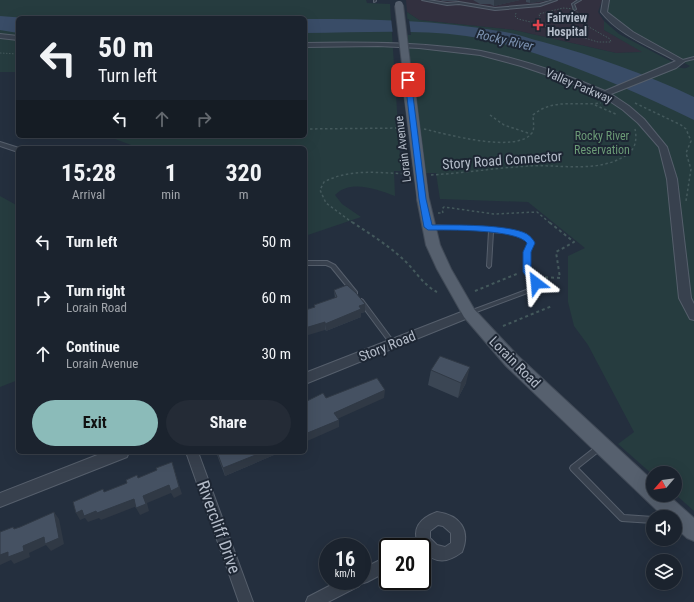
<!DOCTYPE html>
<html lang="en">
<head>
<meta charset="utf-8">
<style>
	body { margin:0; font-family:"Roboto Condensed",sans-serif; background:#242b36; color:#f1f3f6; height:100vh; display:flex; flex-direction:column; font-size:15px; white-space:nowrap }
	* { box-sizing:border-box; margin:0 }
	p { font-size:13px; color:#a0a4aa }
	.icon { flex:none; width:22px; height:22px; fill:none; stroke:currentColor; stroke-width:2; stroke-linecap:round; stroke-linejoin:round }
	.map { position:relative; flex:1; overflow:hidden }
	.panel { position:absolute; left:16px; top:146px; width:291px; height:308px; display:flex; flex-direction:column; background:#1b232e; border-radius:6px; box-shadow:0 4px 16px #0002,0 0 0 1px #39404a }
	.panel>* { flex:none }
	.banner { position:absolute; left:16px; top:16px; width:291px; height:122px; border-radius:6px; box-shadow:0 4px 16px #0002,0 0 0 1px #39404a; background:#1b232e; color:#f1f3f6; overflow:hidden }
	.needle { width:26px; rotate:242deg }
	.buttons { position:absolute; left:646px; top:466px; display:grid; gap:8px }
	.buttons a { display:grid; place-items:center; width:36px; height:36px; border-radius:50%; background:#1b232e; box-shadow:0 4px 16px #0002,0 0 0 1px #39404a; font-size:20px }
	.speed { position:absolute; left:319px; top:538px; display:flex; gap:8px; font-size:20px; font-weight:700; text-align:center }
	.speed>* { display:grid; place-content:center; width:52px; height:52px; border-radius:50%; background:#1b232e; box-shadow:0 4px 16px #0002,0 0 0 1px #39404a; line-height:1 }
	.speed small { font-size:10px; font-weight:400 }
	.speed .limit { border:2px solid #111; border-radius:6px; background:#fff; color:#111 }
	.pin { position:absolute; display:grid; place-items:center; width:34px; height:34px; color:#fff; margin:-17px; border-radius:8px; box-shadow:0 2px 6px #0006 }
	.me { position:absolute; width:44px; margin:-22px; rotate:331deg; stroke-linejoin:round; filter:drop-shadow(0 0 3px #0008) }
	.turn { display:flex; align-items:center; gap:14px; height:84px; padding:0 16px; font-size:18px }
	.turn .icon { width:52px; height:52px; stroke-width:2.5 }
	.turn b { display:block; font-size:28px; line-height:34px }
	.lanes { display:flex; align-items:center; height:38px; padding:0 16px; background:#0003; justify-content:center; gap:20px; direction:ltr }
	.lanes .off { opacity:.35 }
	.eta { display:flex; justify-content:space-evenly; align-items:center; height:68px; text-align:center }
	.eta b { font-size:24px; font-weight:700; line-height:28px }
	.action { display:flex; gap:8px; margin-top:auto; padding:8px 16px }
	.action a { flex:1; height:46px; border-radius:24px; background:#8bbbb9; color:#111; font-size:16px; font-weight:700; line-height:46px; text-align:center }
	.action a+a { background:#242b36; color:#f1f3f6 }
	ul { padding:0; list-style:none }
	li { display:flex; align-items:center; gap:12px; height:56px; padding:0 16px }
	li div { flex:1 }
	li b { display:block; font-size:15px }
	li em { font-style:normal }
	.map>svg:first-child { display:block }
	.medical { fill:#32303f }
	.green { fill:#263c3f }
	.water { fill:#394c67 }
	.pier { fill:#242f3e }
	.lines { fill:none; stroke-linecap:round; stroke-linejoin:round }
	.service-casing { stroke:#565f6c; stroke-width:2 }
	.minor-casing { stroke:#565f6c; stroke-width:2 }
	.tertiary-casing { stroke:#565f6c; stroke-width:2 }
	.primary-casing { stroke:#414a57; stroke-width:2 }
	.path-far2 { stroke:#44595c; stroke-width:1; stroke-dasharray:1.5 1.5; stroke-linecap:butt }
	.path-far1 { stroke:#44595c; stroke-width:1.5; stroke-dasharray:2.5 2.5; stroke-linecap:butt }
	.path { stroke:#44595c; stroke-width:2; stroke-dasharray:3 3; stroke-linecap:butt }
	.service { fill:#38414e; fill-rule:evenodd }
	.minor { fill:#38414e; fill-rule:evenodd }
	.tertiary { fill:#38414e; fill-rule:evenodd }
	.primary { fill:#56606e; fill-rule:evenodd }
	.primary-bridge-far1-casing { stroke:#414a57; stroke-width:10; stroke-linecap:butt }
	.primary-bridge-casing { stroke:#414a57; stroke-width:13; stroke-linecap:butt }
	.primary-bridge-far1 { stroke:#56606e; stroke-width:8 }
	.primary-bridge { stroke:#56606e; stroke-width:12 }
	.wall { fill:#3b4654 }
	.shaded-wall { fill:#303945 }
	.building { fill:#455162; stroke:#303945 }
	.route { fill:#1a73e8; stroke:#114b97 }
	.health-dot { fill:#e0444e; stroke:#1d2633; stroke-width:1.5 }
	.labels { text-anchor:middle; dominant-baseline:central; stroke-width:4; stroke-linejoin:round; paint-order:stroke }
	.far-poi-label { font-size:12px; font-weight:bold; fill:#b4bcc9; stroke:#1d2633; text-anchor:start }
	.far-street-label { font-size:12px; fill:#b4bcc9; stroke:#1d2633 }
	.far-park-label { font-size:12px; fill:#6b9a76; stroke:#1d2633 }
	.far-water-label { font-size:13px; font-style:italic; fill:#7c92b1; stroke:#1d2633 }
	.street-label { font-size:14px; fill:#b4bcc9; stroke:#1d2633 }
	.near-street-label { font-size:17px; fill:#b4bcc9; stroke:#1d2633 }
</style>
</head>
<body>
<div class="map">
<svg width="694" height="602" viewBox="0 0 694 602">
	<rect width="100%" height="100%" fill="#242f3e"/>
	<path class="medical" d="M406,0H602L598,12L604,21V30L643,52L616,53L514,30L419,20L407,12Z"/>
	<path class="green" d="M0,0H366L367,3L390,4L401,171H394L395,196C377,189 350,179 335,195L342,204L361,217L305,236V148H139L107,136H305V18H18V72H0Z
		M608,0H694V511L675,494V473H653V475L618,444L634,432L588,345L574,326L568,302V256L585,248L528,202L440,199L436,173H413L407,12L419,20L514,30L616,53L642,52L604,30V21L619,34L678,65L675,66C680,68 685,70 690,66L626,32L602,12Z
		M0,196L18,206V380L0,387Z"/>
	<path class="water" d="M0,16L26,18H18V33L0,30Z
		M305,19C372,19 439,20 505,32C518,34 530,39 543,42C595,56 646,74 694,97V120C643,95 591,72 537,54C514,47 490,39 466,36C413,29 358,33 305,33Z"/>
	<path class="pier" d="M391,18L409,19L411,35H393Z"/>
	<g class="lines">
		<defs>
			<path id="service" d="M374,0H376V1L374,2Z
				M422,0H428L447,3L459,2L495,8L540,4L553,0H557L540,6L495,10L459,4L447,5Z
				M578,0H581L574,4L576,9L574,10L572,4Z
				M694,57V59L681,62L679,61Z
				M428,226C447,224 469,228 488,229C499,229 515,230 525,234C529,236 531,239 533,243L529,252V273L538,283V289L471,314H467L466,313L467,312L534,287V283L525,273V252L529,243C523,232 504,233 493,232L491,266L489,268L487,266L489,231L464,229L430,228L428,227Z
				M305,261H327L335,265L357,292V294H353L331,267L326,265H305Z
				M361,299L363,300L395,343L396,344L395,345H391L359,302L358,301L359,300Z
				M600,444L602,445L603,447L602,449L578,468L624,515L653,517H654H653V523L622,521L620,520L571,470L570,468L571,466L598,445Z
				M667,508L669,509L670,511C667,517 661,517 655,517L656,515Z"/>
			<path id="minor" d="M0,142L19,148H18V152L0,146Z
				M186,452H198L253,602H239Z
				M437,512C460,515 471,530 462,552C447,563 437,564 422,551V547H420C410,529 420,518 437,512ZM438,525L443,526L451,533V543L445,547L437,545L430,538V531Z
				M388,556V571L367,582L360,584L359,586L328,602H306L308,597L339,581H362V569Z"/>
			<path id="tertiary" d="M603,0H609L607,12L633,32L685,61L676,68L611,94L629,106L644,119L667,147L677,179L691,298L694,304V320L690,319L679,298L667,179L659,147L638,123L623,110L602,96L571,83L521,66L480,55L419,48L378,46L305,47V43C353,42 400,42 448,47C459,48 470,49 481,51C524,60 565,74 605,91L676,61C650,46 620,36 601,12Z
				M0,34L18,36V40L0,38Z
				M469,309L473,310L475,313L473,316L305,384V373Z
				M105,452H129L127,457L0,507V493Z"/>
			<path id="primary" d="M423,195L427,196L429,199L440,245L451,269L474,309L518,356L653,481V495H668L694,518V541L687,538L675,527V517H664L506,366L464,317L437,269L426,245L417,199L419,196Z"/>
		</defs>
		<use href="#service" class="service-casing"/>
		<use href="#minor" class="minor-casing"/>
		<use href="#tertiary" class="tertiary-casing"/>
		<use href="#primary" class="primary-casing"/>
		<path class="path-far2" d="M563,8L575,9L589,27L610,39L611,42H598L535,23L540,18L539,14Z
			M516,13L515,16L518,19L535,23
			M0,53L18,54"/>
		<path class="path-far1" d="M635,103L681,125L686,129L691,141L686,153L691,169L686,201
			M595,105L618,115
			M490,115L504,125L531,134
			M305,129L404,128
			M424,129C446,134 516,154 532,133C535,129 533,120 533,115C553,98 577,106 601,103
			M431,175C464,173 496,168 529,166C560,164 600,174 628,154C636,148 637,138 635,129
			M438,213H443L442,209L444,207L494,214L537,212L550,223
			M353,223L326,203L320,190L324,182C350,168 381,173 409,174"/>
		<path class="path" d="M352,222C370,234 388,245 404,260C415,270 423,285 437,292
			M539,277L560,278L556,252L574,242L549,222
			M475,291L519,273
			M503,326L552,306"/>
		<use href="#service" class="service"/>
		<use href="#minor" class="minor"/>
		<use href="#tertiary" class="tertiary"/>
		<use href="#primary" class="primary"/>
		<defs>
			<path id="primary-bridge-far1" d="M399,5L410,97"/>
			<path id="primary-bridge" d="M410,96L423,199"/>
		</defs>
		<use href="#primary-bridge-far1" class="primary-bridge-far1-casing"/>
		<use href="#primary-bridge" class="primary-bridge-casing"/>
		<use href="#primary-bridge-far1" class="primary-bridge-far1"/>
		<use href="#primary-bridge" class="primary-bridge"/>
	</g>
	<path class="wall" d="M441,0H460L456,1H442Z
		M473,0H520L494,6L490,4H480Z
		M526,0H550L530,3L526,2Z
		M334,290L365,304V312L361,313V317L326,331L314,307V305L335,298Z
		M431,370L466,383L458,398L428,385Z
		M216,452H281L225,476Z"/>
	<path class="shaded-wall" d="M494,0H520L494,6Z
		M530,0H550L530,3Z
		M365,304V312L361,313V317L326,331L325,324L359,306Z
		M325,322V330L305,336V328Z
		M470,367L466,383L458,398L461,383Z
		M385,390L384,398L335,420L334,413Z
		M339,420V427L305,442V434Z
		M263,452H281L225,476L223,468Z
		M172,462L174,469L182,494L174,498L171,493L147,503L149,511L140,515L136,508L143,496Z
		M134,499L137,506L101,520L99,518L88,522L85,518L80,520L76,513L82,510Z
		M54,512L59,519L64,544L51,551L46,545L29,553L30,557L14,564L11,560L0,565V555L8,552L23,546Z"/>
	<path class="building" d="M347,285L356,293L365,304L359,306L361,309L325,324V322L305,328V310L315,307L314,305L337,297L334,290Z
		M440,356L470,367L461,383L431,370Z
		M377,378L385,390L334,413L339,420L305,434V407L307,406L305,402L323,393L326,398Z
		M217,452H263L223,468Z
		M172,462L179,487L171,491L169,485L143,496L146,504L136,508L134,499L97,513L96,511L84,516L82,510L76,513L73,502L103,489L104,492L127,483L126,480L137,475L138,478L157,470L156,468Z
		M54,512L59,538L45,544L44,537L23,546L24,551L8,557V552L0,555V532L13,527L14,529L20,527Z"/>
	<path class="route" d="M408,78L411,80L426,199L432,225C453,225 509,224 527,234C531,237 533,239 535,243L531,252V272L541,283L539,286H533L523,272V252L527,243C517,229 447,230 428,230L424,227L419,199L405,80Z"/>
	<path class="health-dot" d="M536 19h4v4h4v4h-4v4h-4v-4h-4v-4h4z"/>
	<g class="labels">
		<g class="far-poi-label">
			<text x="547" y="18">Fairview<tspan x="547" dy="14">Hospital</tspan></text>
		</g>
		<g class="far-street-label">
			<text transform="translate(579 86) rotate(23)">Valley Parkway</text>
			<text transform="translate(403 149) rotate(-97)">Lorain Avenue</text>
		</g>
		<g class="far-park-label">
			<text x="602" y="136">Rocky River<tspan x="602" dy="14">Reservation</tspan></text>
		</g>
		<g class="far-water-label">
			<text transform="translate(505 40) rotate(13)">Rocky River</text>
		</g>
		<g class="street-label">
			<text transform="translate(502 160) rotate(-4)">Story Road Connector</text>
			<text transform="translate(387 346) rotate(-22)">Story Road</text>
			<text transform="translate(515 362) rotate(45)">Lorain Road</text>
		</g>
		<g class="near-street-label">
			<text transform="translate(219 527) rotate(70)">Rivercliff Drive</text>
		</g>
	</g>
</svg>
<div class="buttons">
<a><svg class="needle" viewBox="-14 -14 28 28"><path d="M0-13l5 13h-10z" fill="#e53935"/><path d="M0 13l5-13h-10z" fill="#a0a4aa"/></svg></a>
<a><svg class="icon" aria-label="sound" viewBox="0 0 24 24"><path d="M4 9h4l5-4v14l-5-4H4zM17 9q2 3 0 6"/></svg></a>
<a><svg class="icon" aria-label="layers" viewBox="0 0 24 24"><path d="M12 4l9 5-9 5-9-5zM3 14l9 5 9-5"/></svg></a>
</div>
<div class="speed"><div>16<small>km/h</small></div><div class="limit">20</div></div>
<div class="pin" style="left:408px;top:80px;background:#d93025"><svg class="icon" aria-label="arrive" viewBox="0 0 24 24"><path d="M6 21V4h12l-3 4 3 4H6"/></svg></div>
<svg class="me" style="left:536px;top:283px" viewBox="-20 -20 40 40"><path d="M0-17L14 15 0 8-14 15z" fill="#1a73e8" stroke="#fff" stroke-width="4"/></svg>
<div class="banner">
<div class="turn"><svg class="icon" aria-label="left" viewBox="0 0 24 24"><path d="M17 20v-9H6M10 6l-5 5 5 5"/></svg><div><b>50 m</b>Turn left</div></div>
<div class="lanes"><svg class="icon" aria-label="left" viewBox="0 0 24 24"><path d="M17 20v-9H6M10 6l-5 5 5 5"/></svg><svg class="icon off" aria-label="ahead" viewBox="0 0 24 24"><path d="M12 20V5M6 11l6-6 6 6"/></svg><svg class="icon off" aria-label="right" viewBox="0 0 24 24"><path d="M7 20v-9h11M14 6l5 5-5 5"/></svg></div>
</div>
<section class="panel">
<div class="eta">
<div><b>15:28</b><p>Arrival</p></div>
<div><b>1</b><p>min</p></div>
<div><b>320</b><p>m</p></div>
</div>
<ul>
<li><svg class="icon" aria-label="left" viewBox="0 0 24 24"><path d="M17 20v-9H6M10 6l-5 5 5 5"/></svg><div><b>Turn left</b></div><em>50 m</em></li>
<li><svg class="icon" aria-label="right" viewBox="0 0 24 24"><path d="M7 20v-9h11M14 6l5 5-5 5"/></svg><div><b>Turn right</b><p>Lorain Road</p></div><em>60 m</em></li>
<li><svg class="icon" aria-label="ahead" viewBox="0 0 24 24"><path d="M12 20V5M6 11l6-6 6 6"/></svg><div><b>Continue</b><p>Lorain Avenue</p></div><em>30 m</em></li>
</ul>
<div class="action"><a>Exit</a><a>Share</a></div>
</section>
</div>
</body>
</html>
